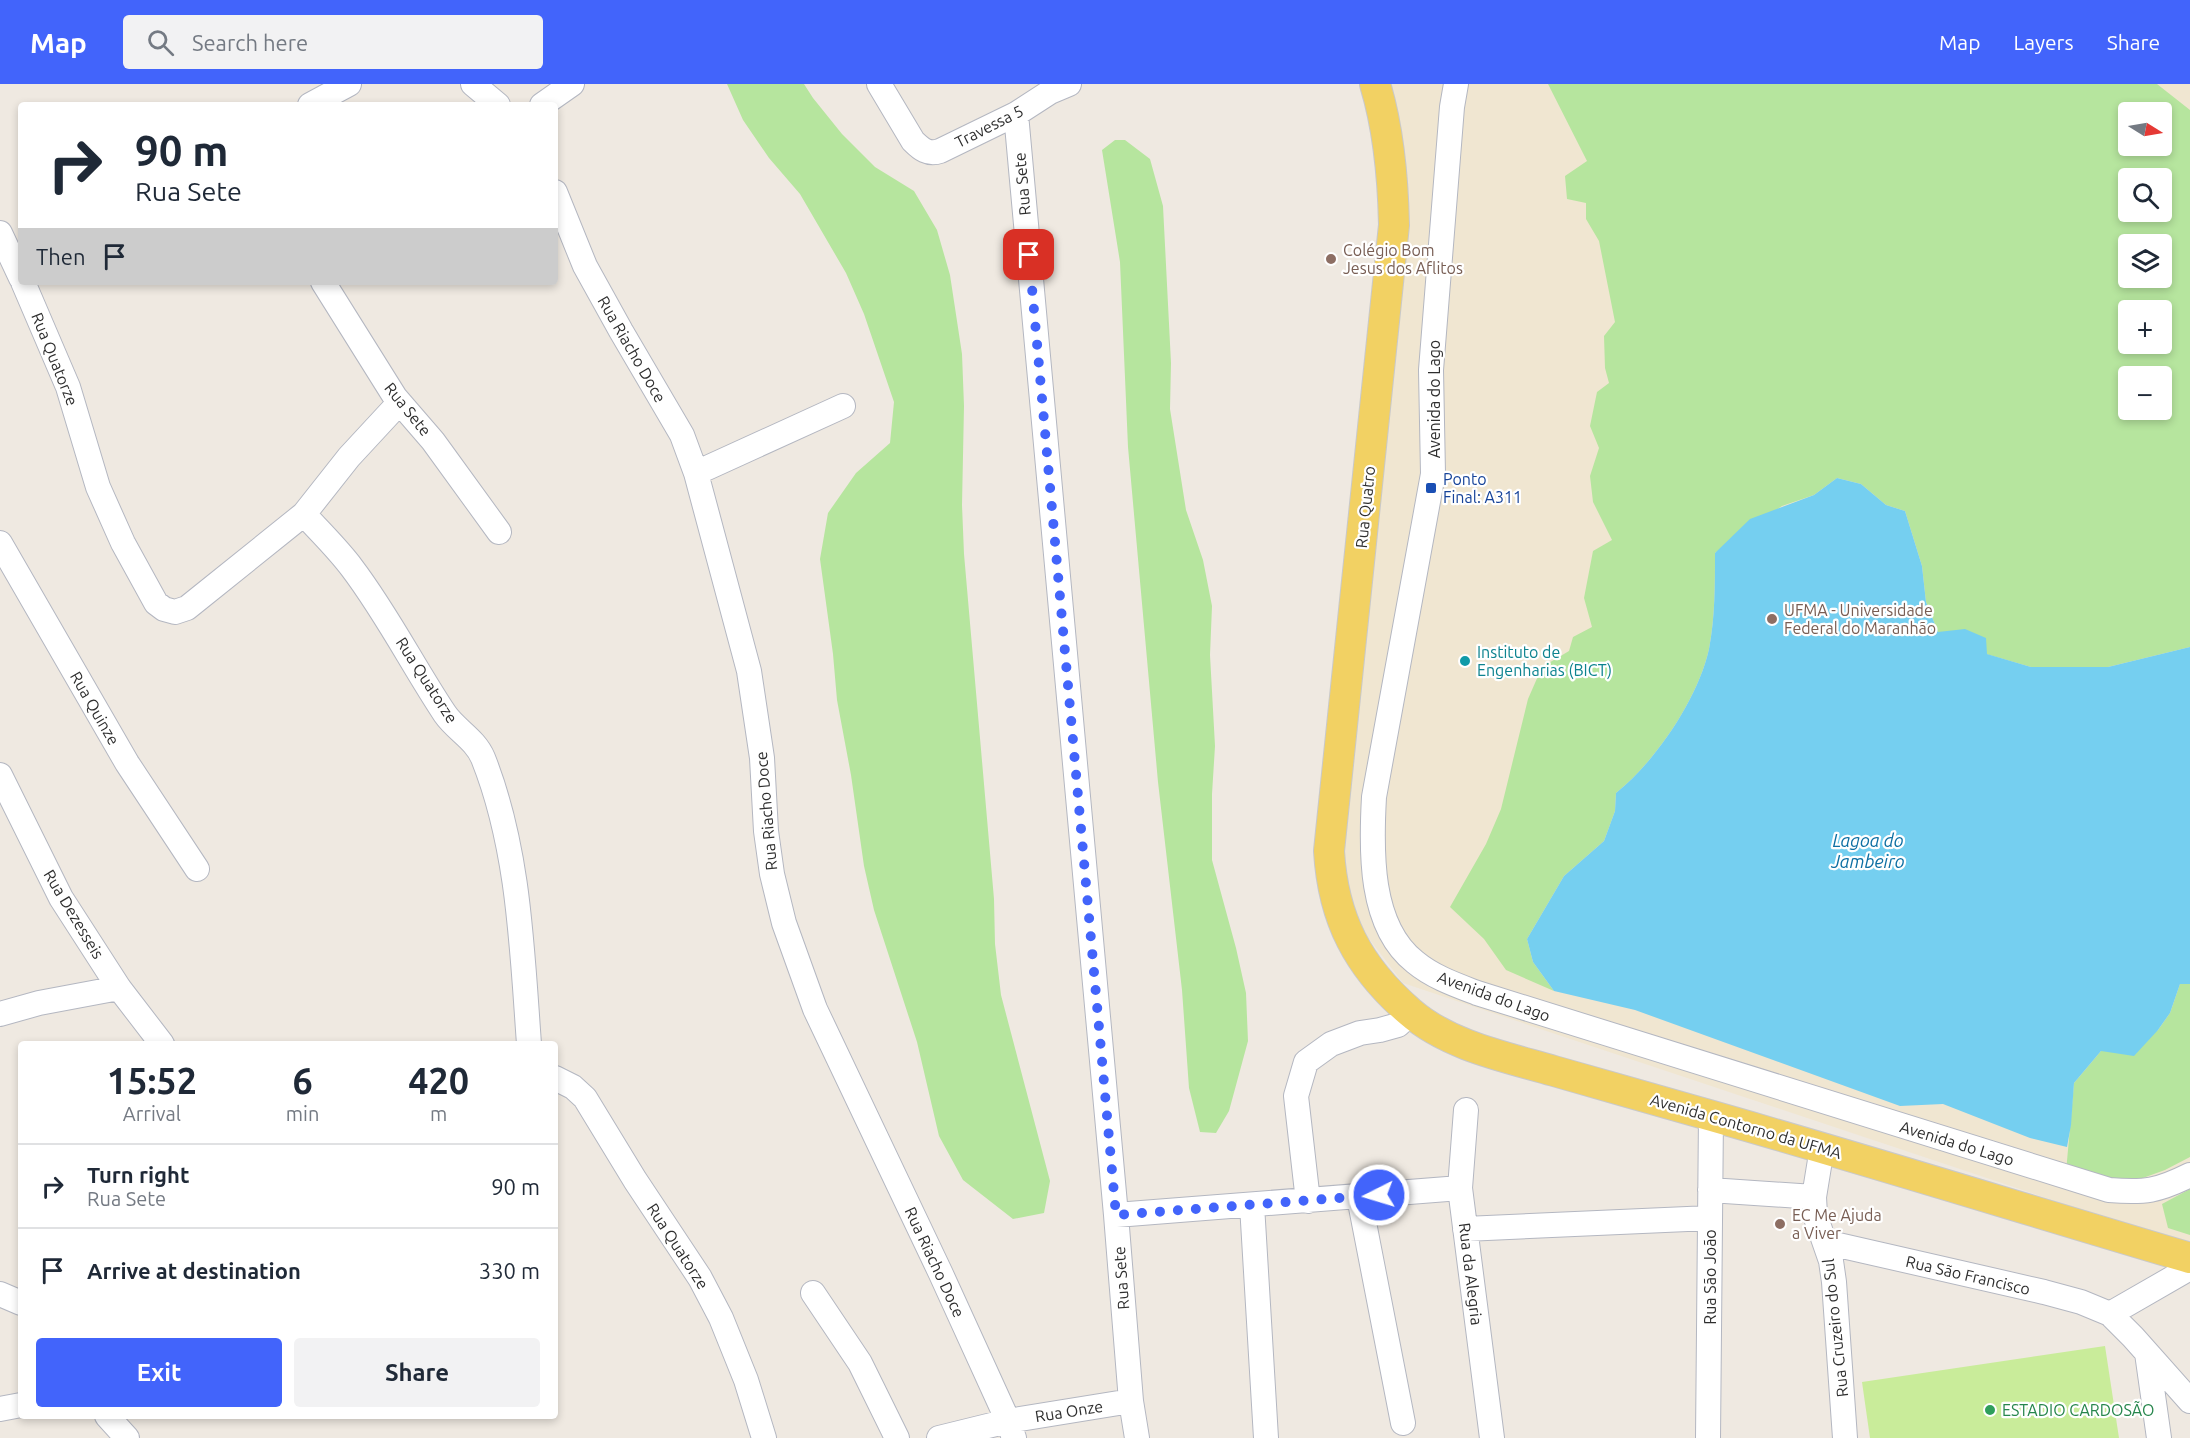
<!DOCTYPE html>
<html lang="en">
<head>
<meta charset="utf-8">
<style>
	body { margin:0; font-family:Ubuntu,sans-serif; background:#f2f2f3; color:#1f2937; height:100vh; display:flex; flex-direction:column; font-size:22px; white-space:nowrap }
	* { box-sizing:border-box; margin:0 }
	p { font-size:20px; color:#747a83 }
	.icon { flex:none; width:33px; height:33px; fill:none; stroke:currentColor; stroke-width:2; stroke-linecap:round; stroke-linejoin:round }
	.map { position:relative; flex:1; overflow:hidden }
	.sheet { position:absolute; left:18px; top:957px; width:540px; height:378px; display:flex; flex-direction:column; background:#fff; border-radius:6px; box-shadow:0 3px 9px #0003 }
	.sheet>* { flex:none }
	.guide { position:absolute; left:18px; top:18px; width:540px; height:183px; border-radius:6px; box-shadow:0 3px 9px #0003; background:#fff; color:#1f2937; overflow:hidden }
	.needle { width:39px; rotate:101deg }
	.buttons { position:absolute; left:2118px; top:18px; display:grid; gap:12px }
	.buttons a { display:grid; place-items:center; width:54px; height:54px; border-radius:6px; background:#fff; box-shadow:0 3px 9px #0003; font-size:30px }
	.pin { position:absolute; display:grid; place-items:center; width:51px; height:51px; color:#fff; margin:-26px; border-radius:12px; box-shadow:0 3px 9px #0006 }
	.me { position:absolute; width:66px; margin:-33px; rotate:265deg; stroke-linejoin:round; filter:drop-shadow(0 0 4px #0008) }
	.turn { display:flex; align-items:center; gap:21px; height:126px; padding:0 18px; font-size:27px }
	.turn .icon { width:78px; height:78px; stroke-width:2.5 }
	.turn b { display:block; font-size:42px; line-height:51px }
	.then { display:flex; align-items:center; height:57px; padding:0 18px; background:#0003; gap:12px; font-size:22px }
	.eta { display:flex; justify-content:space-evenly; align-items:center; height:102px; text-align:center }
	.eta b { font-size:36px; font-weight:700; line-height:42px }
	.cta { display:flex; gap:12px; margin-top:auto; padding:12px 18px }
	.cta a { flex:1; height:69px; border-radius:6px; background:#4264fb; color:#fff; font-size:24px; font-weight:700; line-height:69px; text-align:center }
	.cta a+a { background:#f2f2f3; color:#1f2937 }
	ul { padding:0; list-style:none }
	li { display:flex; align-items:center; gap:18px; height:84px; padding:0 18px; border-top:2px solid #e0e1e3 }
	li div { flex:1 }
	li b { display:block; font-size:22px }
	li em { font-style:normal }
	header { display:flex; align-items:center; gap:36px; box-sizing:border-box; height:84px; padding:0 30px; background:#4264fb; color:#fff }
	header strong { font-size:28px }
	nav { display:flex; gap:33px; margin-inline-start:auto; font-size:21px }
	.search { width:420px; height:54px; background:#f2f2f3; display:flex; align-items:center; gap:15px; box-sizing:border-box; padding:0 21px; border-radius:6px; color:#747a83; font-size:22px }
	.map>svg:first-child { display:block }
	.education { fill:#f0e6d1; fill-rule:evenodd }
	.green { fill:#b6e59e; fill-rule:evenodd }
	.pitch { fill:#c9ec9a }
	.water { fill:#75cff0 }
	.lines { fill:none; stroke-linecap:round; stroke-linejoin:round }
	.minor-casing { stroke:#b4b7c1; stroke-width:26 }
	.major-casing { stroke:#c9c9c9; stroke-width:32 }
	.minor { stroke:#fff; stroke-width:24 }
	.major { stroke:#f2d163; stroke-width:30 }
	.route { stroke:#4264fb; stroke-width:10; stroke-dasharray:0 18 }
	.education-dot { fill:#8d6e63; stroke:#fff; stroke-width:2 }
	.transit-dot { fill:#1a4fb4; stroke:#fff; stroke-width:2 }
	.culture-dot { fill:#0f9aa8; stroke:#fff; stroke-width:2 }
	.leisure-dot { fill:#2e9e5b; stroke:#fff; stroke-width:2 }
	.labels { text-anchor:middle; dominant-baseline:central; stroke-width:4.5; stroke-linejoin:round; paint-order:stroke }
	.street-label { font-size:16px; fill:#2e2e2e; stroke:#fff }
	.education-label { font-size:16px; fill:#785e54; stroke:#fff; text-anchor:start }
	.transit-label { font-size:16px; fill:#164399; stroke:#fff; text-anchor:start }
	.culture-label { font-size:16px; fill:#0d838f; stroke:#fff; text-anchor:start }
	.leisure-label { font-size:16px; fill:#27864d; stroke:#fff; text-anchor:start }
	.water-label { font-size:18px; font-style:italic; fill:#0d6fa3; stroke:#fff }
</style>
</head>
<body>
<header>
<strong>Map</strong>
<div class="search"><svg class="icon" aria-label="search" viewBox="0 0 24 24"><circle cx="10" cy="10" r="6"/><path d="M15 15l6 6"/></svg>Search here</div>
<nav><a>Map</a><a>Layers</a><a>Share</a></nav>
</header>
<div class="map">
<svg width="2190" height="1354" viewBox="0 0 2190 1354">
	<rect width="100%" height="100%" fill="#efe9e1"/>
	<path class="education" d="M1382,0H2190V1162L1403,899L1350,830L1334,744L1397,89ZM2128,28H2162V62H2128ZM2128,94H2162V128H2128ZM2128,160H2162V194H2128ZM2128,226H2162V260H2128ZM2128,292H2162V326H2128Z"/>
	<path class="green" d="M727,0H804L813,14L842,50L875,83L914,107L937,146L950,191L962,270L964,322L962,421L964,470L994,815L995,860L1001,911L1050,1097L1044,1129L1013,1135L963,1096L939,1052L917,958L874,826L864,782L851,691L837,616L833,570L820,475L828,429L856,389L890,359L894,318L864,230L846,189L800,110L769,74L743,36Z
		M1548,0H2157L2190,26V563L2108,583H2031L1986,570L1938,548L1926,518L1922,482L1905,427L1886,421L1861,400L1837,394L1814,411L1782,422L1715,469C1715,501 1715,534 1709,565C1698,615 1655,678 1616,709L1615,727L1604,757L1564,792L1527,855L1533,878L1554,907L1506,886L1484,855L1450,823L1486,760L1501,725L1528,615L1542,583L1569,567L1573,553L1592,543L1584,514L1593,467L1612,456L1593,418L1590,392L1599,364L1590,342L1597,308L1609,299L1605,284L1604,252L1615,238L1599,157L1586,135V119L1567,115L1565,92L1587,77ZM2128,28H2162V62H2128ZM2128,94H2162V128H2128ZM2128,160H2162V194H2128ZM2128,226H2162V260H2128ZM2128,292H2162V326H2128Z
		M1115,56H1125L1150,75L1163,122L1171,279L1170,325L1186,426L1203,476L1212,522L1210,571L1215,662L1212,710V776L1236,864L1246,909L1248,957L1229,1027L1216,1049L1200,1048L1189,1004L1182,906L1158,698L1128,363L1120,178L1102,66Z
		M2180,900H2190V1073L2165,1086L2129,1099L2066,1088L2074,999L2101,967L2158,946L2170,929Z
		M2190,1105V1151L2168,1144L2162,1120Z"/>
	<path class="pitch" d="M2105,1262L2119,1354H1870L1862,1298Z"/>
	<path class="water" d="M1837,394L1861,400L1886,421L1905,427L1922,482L1926,518L1938,548L1965,545L1986,554L1987,570L2031,583H2108L2190,563V900H2180L2170,929L2158,946L2134,972L2101,967L2074,999L2071,1041L2067,1063L2030,1054L1943,1020L1900,1022L1635,926L1554,907L1533,878L1527,855L1564,792L1604,757L1615,727L1616,709C1655,678 1698,615 1709,565C1715,534 1715,501 1715,469L1750,435L1814,411Z"/>
	<g class="lines">
		<defs>
			<path id="minor" d="M473,0L498,21
				M879,0L913,57C921,65 928,71 940,67L1016,30L1050,8L1069,0
				M1456,0L1452,23L1431,286L1433,390L1374,713C1371,766 1369,842 1415,878C1433,893 1456,901 1477,909L2109,1106C2145,1109 2158,1107 2190,1091
				M310,21L349,0
				M542,21L572,0
				M1016,30L1116,1131L1131,1317L1137,1354
				M555,108L585,182L621,247L682,351L696,389L749,587L762,674L766,747L772,790L784,839L815,925L941,1190L1008,1337L1014,1354
				M0,149L21,194
				M23,198L68,303L98,403L123,459L156,519L164,525L175,528L187,524L304,430L349,373L399,319
				M323,198L395,313L433,357L499,448
				M696,389L843,322
				M304,430C320,448 338,465 352,484C387,530 413,582 445,630C456,646 475,655 483,674C519,764 522,865 529,960
				M0,459L127,679L197,785
				M0,691L61,814L119,904L162,960
				M0,930L39,919L119,904
				M555,994L573,1003L585,1014L635,1096L700,1194L721,1234L746,1296L764,1354
				M1466,1026L1460,1104L1492,1354
				M1822,1064L1814,1113L1815,1131L1831,1177L1834,1198L1845,1354
				M1710,1106L1814,1113
				M1359,1113L1403,1339
				M1308,1117L1296,1012L1306,978L1331,960L1360,949L1380,946L1398,941L1411,929
				M1252,1121L1266,1354
				M1116,1131L1460,1104
				M1465,1145L1710,1134
				M1825,1158L2044,1208L2081,1218L2110,1230L2190,1184
				M813,1209L860,1279L897,1354
				M0,1210L21,1219
				M2110,1230L2133,1253L2190,1317
				M2147,1269L2159,1354
				M0,1325L21,1321
				M107,1332L127,1354
				M939,1354L1008,1337L1131,1317
				M1708,1354L1711,1031"/>
			<path id="major" d="M1375,0C1389,46 1393,93 1394,141L1329,767C1333,835 1358,883 1410,928C1449,962 1506,973 1554,987C1600,1000 1645,1013 1691,1026C1858,1073 2024,1125 2190,1174"/>
		</defs>
		<use href="#minor" class="minor-casing"/>
		<use href="#major" class="major-casing"/>
		<use href="#minor" class="minor"/>
		<use href="#major" class="major"/>
	</g>
	<g class="lines">
		<path class="route" d="M1029,171L1116,1131L1379,1111"/>
	</g>
	<g class="education-dot">
		<circle cx="1331" cy="175" r="6"/>
		<circle cx="1772" cy="535" r="6"/>
		<circle cx="1780" cy="1140" r="6"/>
	</g>
	<rect class="transit-dot" x="1425" y="398" width="12" height="12" rx="3"/>
	<circle class="culture-dot" cx="1465" cy="577" r="6"/>
	<circle class="leisure-dot" cx="1990" cy="1326" r="6"/>
	<g class="labels">
		<g class="street-label">
			<text transform="translate(989 42) rotate(-27)">Travessa 5</text>
			<text transform="translate(1022 100) rotate(-95)">Rua Sete</text>
			<text transform="translate(632 265) rotate(60)">Rua Riacho Doce</text>
			<text transform="translate(55 275) rotate(68)">Rua Quatorze</text>
			<text transform="translate(1434 315) rotate(-90)">Avenida do Lago</text>
			<text transform="translate(408 325) rotate(51)">Rua Sete</text>
			<text transform="translate(1365 423) rotate(-84)">Rua Quatro</text>
			<text transform="translate(427 596) rotate(57)">Rua Quatorze</text>
			<text transform="translate(95 624) rotate(60)">Rua Quinze</text>
			<text transform="translate(766 727) rotate(-95)">Rua Riacho Doce</text>
			<text transform="translate(74 830) rotate(59)">Rua Dezesseis</text>
			<text transform="translate(1494 912) rotate(20)">Avenida do Lago</text>
			<text transform="translate(1746 1042) rotate(16)">Avenida Contorno da UFMA</text>
			<text transform="translate(1957 1059) rotate(17)">Avenida do Lago</text>
			<text transform="translate(678 1162) rotate(57)">Rua Quatorze</text>
			<text transform="translate(935 1178) rotate(65)">Rua Riacho Doce</text>
			<text transform="translate(1471 1190) rotate(83)">Rua da Alegria</text>
			<text transform="translate(1968 1191) rotate(13)">Rua São Francisco</text>
			<text transform="translate(1710 1193) rotate(-90)">Rua São João</text>
			<text transform="translate(1121 1194) rotate(-94)">Rua Sete</text>
			<text transform="translate(1835 1244) rotate(-96)">Rua Cruzeiro do Sul</text>
			<text transform="translate(1069 1327) rotate(-9)">Rua Onze</text>
		</g>
		<g class="education-label">
			<text x="1343" y="166">Colégio Bom<tspan x="1343" dy="18">Jesus dos Aflitos</tspan></text>
			<text x="1784" y="526">UFMA - Universidade<tspan x="1784" dy="18">Federal do Maranhão</tspan></text>
			<text x="1792" y="1131">EC Me Ajuda<tspan x="1792" dy="18">a Viver</tspan></text>
		</g>
		<g class="transit-label">
			<text x="1443" y="395">Ponto<tspan x="1443" dy="18">Final: A311</tspan></text>
		</g>
		<g class="culture-label">
			<text x="1477" y="568">Instituto de<tspan x="1477" dy="18">Engenharias (BICT)</tspan></text>
		</g>
		<g class="leisure-label">
			<text x="2002" y="1326">ESTADIO CARDOSÃO</text>
		</g>
		<g class="water-label">
			<text x="1868" y="756">Lagoa do<tspan x="1868" dy="21">Jambeiro</tspan></text>
		</g>
	</g>
</svg>
<div class="buttons">
<a><svg class="needle" viewBox="-14 -14 28 28"><path d="M0-13l5 13h-10z" fill="#e53935"/><path d="M0 13l5-13h-10z" fill="#747a83"/></svg></a>
<a><svg class="icon" aria-label="search" viewBox="0 0 24 24"><circle cx="10" cy="10" r="6"/><path d="M15 15l6 6"/></svg></a>
<a><svg class="icon" aria-label="layers" viewBox="0 0 24 24"><path d="M12 4l9 5-9 5-9-5zM3 14l9 5 9-5"/></svg></a>
<a>+</a>
<a>−</a>
</div>
<div class="pin" style="left:1029px;top:171px;background:#d93025"><svg class="icon" aria-label="arrive" viewBox="0 0 24 24"><path d="M6 21V4h12l-3 4 3 4H6"/></svg></div>
<svg class="me" style="left:1379px;top:1111px" viewBox="-20 -20 40 40"><circle r="17" fill="#4264fb" stroke="#fff" stroke-width="3"/><path d="M0-11L8 9 0 5-8 9z" fill="#fff"/></svg>
<div class="guide">
<div class="turn"><svg class="icon" aria-label="right" viewBox="0 0 24 24"><path d="M7 20v-9h11M14 6l5 5-5 5"/></svg><div><b>90 m</b>Rua Sete</div></div>
<div class="then">Then<svg class="icon" aria-label="arrive" viewBox="0 0 24 24"><path d="M6 21V4h12l-3 4 3 4H6"/></svg></div>
</div>
<section class="sheet">
<div class="eta">
<div><b>15:52</b><p>Arrival</p></div>
<div><b>6</b><p>min</p></div>
<div><b>420</b><p>m</p></div>
</div>
<ul>
<li><svg class="icon" aria-label="right" viewBox="0 0 24 24"><path d="M7 20v-9h11M14 6l5 5-5 5"/></svg><div><b>Turn right</b><p>Rua Sete</p></div><em>90 m</em></li>
<li><svg class="icon" aria-label="arrive" viewBox="0 0 24 24"><path d="M6 21V4h12l-3 4 3 4H6"/></svg><div><b>Arrive at destination</b></div><em>330 m</em></li>
</ul>
<div class="cta"><a>Exit</a><a>Share</a></div>
</section>
</div>
</body>
</html>
